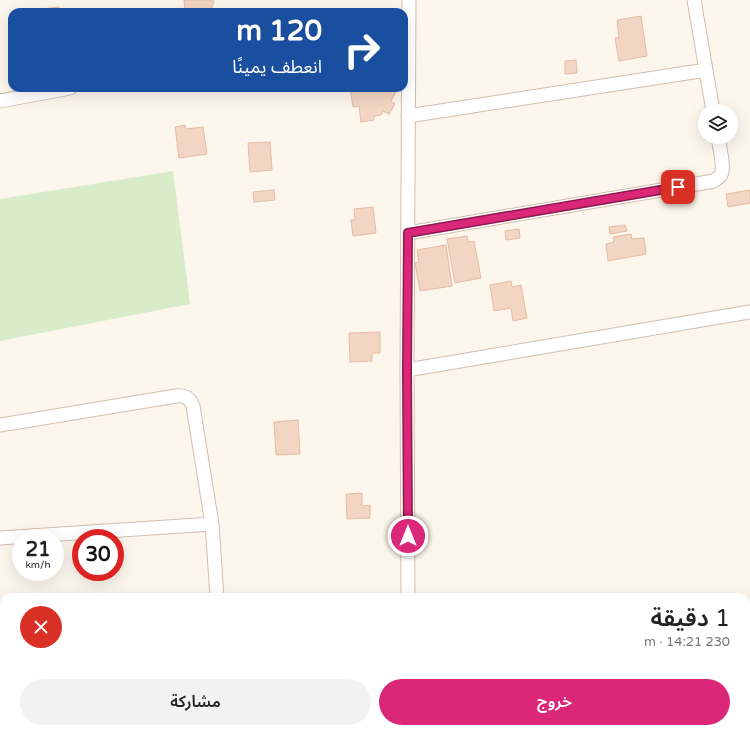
<!DOCTYPE html>
<html lang="ar">
<head>
<meta charset="utf-8">
<style>
	body { margin:0; font-family:"Varela Round","Noto Sans Arabic",sans-serif; background:#f2f2f2; color:#222; direction:rtl; height:100vh; display:flex; flex-direction:column; font-size:15px; white-space:nowrap }
	* { box-sizing:border-box; margin:0 }
	p { font-size:13px; color:#767676 }
	.icon { flex:none; width:22px; height:22px; fill:none; stroke:currentColor; stroke-width:2; stroke-linecap:round; stroke-linejoin:round }
	.map { position:relative; flex:1; overflow:hidden; direction:ltr }
	.drawer { position:absolute; left:0px; top:593px; width:750px; height:140px; display:flex; flex-direction:column; background:#fff; border-radius:12px 12px 0 0; box-shadow:0 4px 16px #0002; direction:rtl }
	.drawer>* { flex:none }
	.top-card { position:absolute; left:8px; top:8px; width:400px; height:84px; border-radius:12px; box-shadow:0 4px 16px #0002; direction:rtl; background:#1a4fa0; color:#fff; overflow:hidden }
	.controls { position:absolute; left:698px; top:104px; display:grid; gap:8px }
	.controls a { display:grid; place-items:center; width:40px; height:40px; border-radius:50%; background:#fff; box-shadow:0 4px 16px #0002; font-size:20px }
	.speed { position:absolute; left:12px; top:529px; display:flex; gap:8px; font-size:20px; font-weight:700; text-align:center }
	.speed>* { display:grid; place-content:center; width:52px; height:52px; border-radius:50%; background:#fff; box-shadow:0 4px 16px #0002; line-height:1 }
	.speed small { font-size:10px; font-weight:400 }
	.speed .limit { border:6px solid #d22; background:#fff; color:#111 }
	.pin { position:absolute; display:grid; place-items:center; width:34px; height:34px; color:#fff; margin:-17px; border-radius:8px; box-shadow:0 2px 6px #0006 }
	.me { position:absolute; width:44px; margin:-22px; rotate:0deg; stroke-linejoin:round; filter:drop-shadow(0 0 3px #0008) }
	.turn { display:flex; align-items:center; gap:14px; height:84px; padding:0 20px; font-size:18px }
	.turn .icon { width:52px; height:52px; stroke-width:2.5 }
	.turn b { display:block; font-size:28px; line-height:34px }
	.round { display:grid; place-items:center; flex:none; width:42px; height:42px; border-radius:21px; background:#f2f2f2 }
	.overview { display:flex; align-items:center; justify-content:space-between; height:68px; padding:0 20px }
	h1 { font-size:24px; font-weight:600; line-height:30px }
	.button { display:flex; gap:8px; margin-top:auto; padding:8px 20px }
	.button a { flex:1; height:46px; border-radius:24px; background:#db2777; color:#fff; font-size:16px; font-weight:600; line-height:46px; text-align:center }
	.button a+a { background:#f2f2f2; color:#222 }
	.map>svg:first-child { display:block }
	.green { fill:#d8ecc9 }
	.building { fill:#f3d5c3; stroke:#e6bba3 }
	.lines { fill:none; stroke-linecap:round; stroke-linejoin:round }
	.minor-casing { stroke:#d1beb0; stroke-width:15 }
	.primary-casing { stroke:#dad1cd; stroke-width:23 }
	.minor { stroke:#fff; stroke-width:13 }
	.primary { stroke:#fbd9a5; stroke-width:21 }
	.route-casing { stroke:#8e194d; stroke-width:10 }
	.route { stroke:#db2777; stroke-width:7 }
</style>
</head>
<body>
<div class="map">
<svg width="750" height="733" viewBox="0 0 750 733">
	<rect width="100%" height="100%" fill="#fdf6ec"/>
	<path class="green" d="M173,171L190,304L0,341V199Z"/>
	<path class="building" d="M184,0H213L214,2L210,12H189V10L185,9Z
		M59,7V12H32V10Z
		M641,16L647,56L619,61L615,38H619L617,20Z
		M576,60L577,73L565,74V61Z
		M350,88H394L397,90L391,101L395,104L389,114L383,111L381,115L374,116V120L361,122L359,106L353,107Z
		M185,125L186,129L203,127L207,154L179,158L175,127Z
		M270,142L272,170L250,172L248,143Z
		M274,190L275,200L254,202L253,192Z
		M750,190V203L728,207L726,194Z
		M373,207L376,233L353,236L351,220H355L354,209Z
		M625,225L627,231L610,234L609,227Z
		M519,229L520,238L506,240L505,231Z
		M631,234L632,239L644,238L646,254L608,261L606,244L614,242L613,237Z
		M467,236L468,242L474,241L481,278L455,283L447,239Z
		M446,245L452,286L420,291L415,263L419,262L417,250Z
		M511,281L512,287L521,285L527,318L513,321L511,308L494,311L490,285Z
		M380,332V353H372V361L350,362L349,333Z
		M298,420L300,454L276,455L274,422Z
		M362,493V506L370,505V518L347,519L346,494Z
		M86,729H111L112,733H87Z"/>
	<g class="lines">
		<defs>
			<path id="minor" d="M694,0L713,111
				M0,101L70,88
				M408,116L706,70
				M408,233L714,181C716,179 719,178 721,175C725,166 719,146 718,137
				M407,370L750,312
				M0,425L176,396C184,395 190,398 193,406L212,524L217,597
				M0,538L212,524
				M408,597L407,370L409,0
				M409,729V733"/>
			<path id="primary" d="M0,658L4,666
				M44,729L47,733"/>
		</defs>
		<use href="#minor" class="minor-casing"/>
		<use href="#primary" class="primary-casing"/>
		<use href="#minor" class="minor"/>
		<use href="#primary" class="primary"/>
	</g>
	<g class="lines">
		<defs>
			<path id="route" d="M408,536L407,370L408,233L678,187"/>
		</defs>
		<use href="#route" class="route-casing"/>
		<use href="#route" class="route"/>
	</g>
</svg>
<div class="controls">
<a><svg class="icon" aria-label="layers" viewBox="0 0 24 24"><path d="M12 4l9 5-9 5-9-5zM3 14l9 5 9-5"/></svg></a>
</div>
<div class="speed"><div>21<small>km/h</small></div><div class="limit">30</div></div>
<div class="pin" style="left:678px;top:187px;background:#d93025"><svg class="icon" aria-label="arrive" viewBox="0 0 24 24"><path d="M6 21V4h12l-3 4 3 4H6"/></svg></div>
<svg class="me" style="left:408px;top:536px" viewBox="-20 -20 40 40"><circle r="17" fill="#db2777" stroke="#fff" stroke-width="3"/><path d="M0-11L8 9 0 5-8 9z" fill="#fff"/></svg>
<div class="top-card">
<div class="turn"><svg class="icon" aria-label="right" viewBox="0 0 24 24"><path d="M7 20v-9h11M14 6l5 5-5 5"/></svg><div><b>120 m</b>انعطف يمينًا</div></div>
</div>
<section class="drawer">
<div class="overview"><div><h1>1 دقيقة</h1><p>230 m · 14:21</p></div><a class="round" style="background:#d93025;color:#fff"><svg class="icon" aria-label="close" viewBox="0 0 24 24"><path d="M6 6l12 12M18 6L6 18"/></svg></a></div>
<div class="button"><a>خروج</a><a>مشاركة</a></div>
</section>
</div>
</body>
</html>
